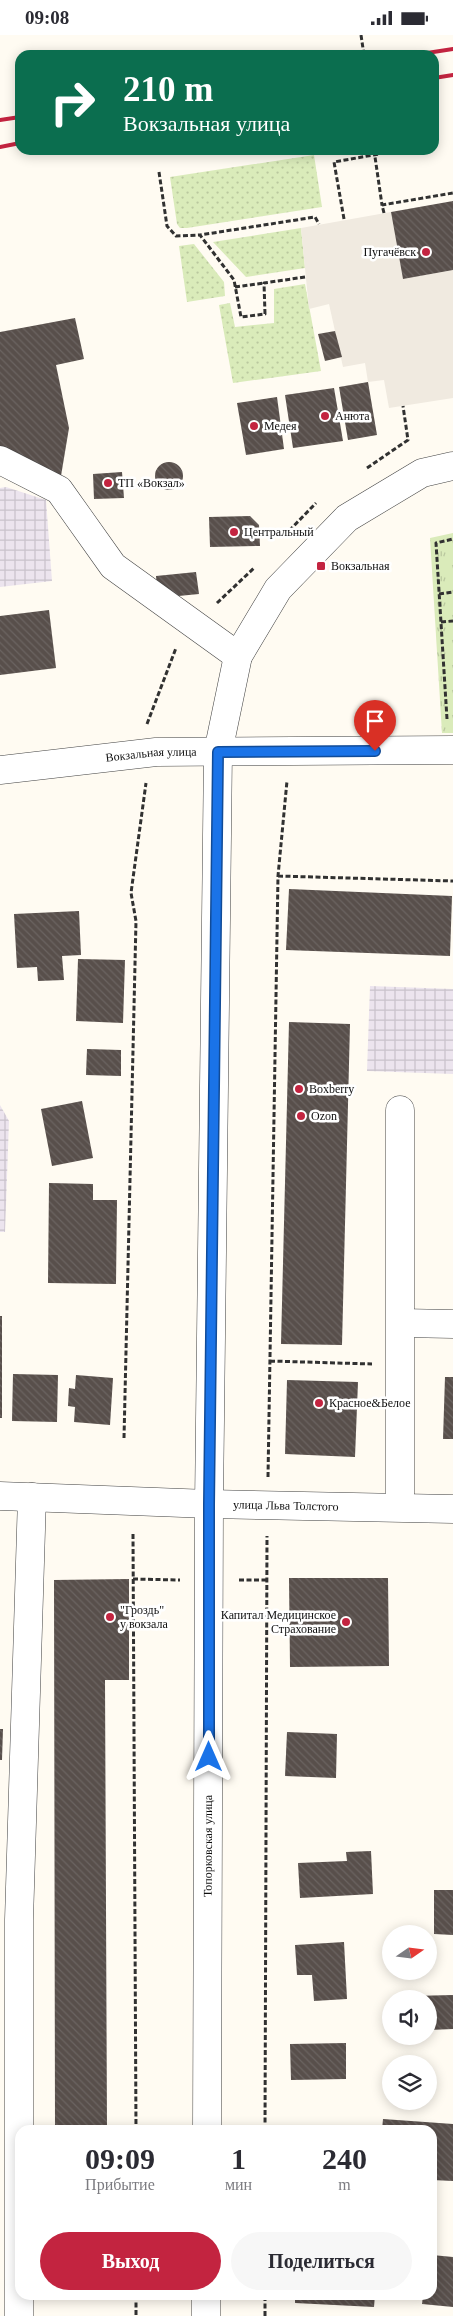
<!DOCTYPE html>
<html lang="ru">
<head>
<meta charset="utf-8">
<style>
	body { margin:0; font-family:"Times New Roman",serif; background:#f7f7f7; color:#2b2b33; height:100vh; display:flex; flex-direction:column; font-size:19px; white-space:nowrap }
	* { box-sizing:border-box; margin:0 }
	p { font-size:16px; color:#7c7c81 }
	.icon { flex:none; width:28px; height:28px; fill:none; stroke:currentColor; stroke-width:2; stroke-linecap:round; stroke-linejoin:round }
	.map { position:relative; flex:1; overflow:hidden }
	.side { position:absolute; left:15px; top:2090px; width:422px; height:175px; display:flex; flex-direction:column; background:#fff; border-radius:15px; box-shadow:0 2px 12px #0003 }
	.side>* { flex:none }
	.banner { position:absolute; left:15px; top:15px; width:424px; height:105px; border-radius:15px; box-shadow:0 2px 12px #0003; background:#0b6e4f; color:#fff; overflow:hidden }
	.needle { width:32px; rotate:76deg }
	.tools { position:absolute; left:382px; top:1890px; display:grid; gap:10px }
	.tools a { display:grid; place-items:center; width:55px; height:55px; border-radius:50%; background:#fff; box-shadow:0 2px 12px #0003; font-size:25px }
	.pin { position:absolute; display:grid; place-items:center; width:42px; height:42px; color:#fff; margin:-51px -21px; border-radius:50% 50% 50% 0; rotate:-45deg; box-shadow:0 0 5px #0007 }
	.pin .icon { rotate:45deg }
	.me { position:absolute; width:55px; margin:-28px; rotate:0deg; stroke-linejoin:round; filter:drop-shadow(0 0 4px #0008) }
	.turn { display:flex; align-items:center; gap:18px; height:105px; padding:0 25px; font-size:22px }
	.turn .icon { width:65px; height:65px; stroke-width:2.5 }
	.turn b { display:block; font-size:35px; line-height:42px }
	.eta { display:flex; justify-content:space-evenly; align-items:center; height:85px; text-align:center }
	.eta b { font-size:30px; font-weight:800; line-height:35px }
	.primary-button { display:flex; gap:10px; margin-top:auto; padding:10px 25px }
	.primary-button a { flex:1; height:58px; border-radius:30px; background:#c32440; color:#fff; font-size:20px; font-weight:800; line-height:58px; text-align:center }
	.primary-button a+a { background:#f7f7f7; color:#2b2b33 }
	.status { display:flex; justify-content:space-between; align-items:center; height:35px; padding:0 25px; background:#fff; direction:ltr }
	.status svg { height:14px; fill:currentColor }
	.map>svg:first-child { display:block }
	.industrial { fill:url(#industrial-grid) }
	.grass { fill:url(#grass-dots) }
	.park { fill:url(#park-tufts) }
	.plaza { fill:#f0eae0 }
	.building { fill:url(#building-back-hatch) }
	.lines { fill:none; stroke-linecap:round; stroke-linejoin:round }
	.minor-casing { stroke:#424242; stroke-width:29 }
	.path { stroke:#313131; stroke-width:3; stroke-dasharray:5 2.5; stroke-linecap:butt }
	.minor { stroke:#fff; stroke-width:28 }
	.rail { stroke:#c32440; stroke-width:4 }
	.route-casing { stroke:#114b97; stroke-width:12 }
	.route { stroke:#1a73e8; stroke-width:9 }
	.poi-dot { fill:#c32440; stroke:#fff; stroke-width:2 }
	.labels { text-anchor:middle; dominant-baseline:central; stroke-width:5; stroke-linejoin:round; paint-order:stroke }
	.poi-label { font-size:12px; fill:#0f0f0f; stroke:#fff; text-anchor:start }
	.street-label { font-size:12px; fill:#0f0f0f; stroke:#fff }
</style>
</head>
<body>
<div class="status"><b>09:08</b><svg viewBox="0 0 49 12"><path d="M0 12V9h3v3zM5 12V6h3v6zM10 12V3h3v9zM15 12V0h3v12zM26 1h20v11H26zM47 4h2v5h-2z"/></svg></div>
<div class="map">
<svg width="453" height="2281" viewBox="0 0 453 2281">
	<defs>
		<pattern id="industrial-grid" width="8" height="8" patternUnits="userSpaceOnUse" patternTransform="scale(1.25)"><rect width="8" height="8" fill="#ece4ee"/><path d="M0 4h8M4 0v8" fill="none" stroke="#c9c2cb"/></pattern>
		<pattern id="grass-dots" width="8" height="8" patternUnits="userSpaceOnUse" patternTransform="scale(1.25)"><rect width="8" height="8" fill="#daebba"/><path d="M2 2h.1M6 6h.1" fill="none" stroke="#bac89f" stroke-width="1.8" stroke-linecap="round"/></pattern>
		<pattern id="park-tufts" width="24" height="20" patternUnits="userSpaceOnUse" patternTransform="scale(1.25)"><rect width="24" height="20" fill="#daebba"/><path d="M3 7l-1-3M5 7V3M7 7l1-3M15 17l-1-3M17 17v-4M19 17l1-3" fill="none" stroke="#bac89f"/></pattern>
		<pattern id="building-back-hatch" width="6" height="6" patternUnits="userSpaceOnUse" patternTransform="scale(1.25)"><rect width="6" height="6" fill="#584f4b"/><path d="M-1 5l2 2M0 0l6 6M5-1l2 2" fill="none" stroke="#6b6461"/></pattern>
	</defs>
	<rect width="100%" height="100%" fill="#fffbf2"/>
	<path class="industrial" d="M6,452L46,465L52,546L0,552V453Z
		M370,951L453,954V1039L367,1036Z
		M0,1070L9,1086L5,1197H0Z"/>
	<path class="grass" d="M314,120L322,172L187,193H180L177,189L170,142Z
		M301,193L305,233L246,242L213,207Z
		M194,209L224,247L225,261L187,267L179,211Z
		M305,249L321,336L233,348L219,270L230,268L235,292L274,288V254Z"/>
	<path class="park" d="M453,498V698H442L430,503Z"/>
	<path class="plaza" d="M391,177L403,244L453,235V363L389,373L384,345L368,347L365,328L343,332L329,269L309,274L301,193Z"/>
	<path class="building" d="M453,166V235L403,244L391,177Z
		M75,283L84,324L56,330L69,393L61,441L0,432V297Z
		M335,296L342,322L325,326L318,299Z
		M368,347L377,400L348,405L339,352Z
		M334,353L343,406L293,413L285,360Z
		M277,362L284,414L246,420L237,368Z
		M155 441a14 14 0 1 1 28 0a14 14 0 1 1-28 0Z
		M122,437L124,463L94,464L93,439Z
		M250,481L259,490L260,511L210,512L209,482Z
		M196,537L199,559L158,563L156,541Z
		M49,575L56,633L0,640V581Z
		M289,854L452,861L450,921L286,915Z
		M79,876L81,920L62,921L64,945L38,946L37,932L17,933L14,879Z
		M78,924L125,925L123,988L76,986Z
		M289,987L350,989L342,1310L281,1309Z
		M87,1014L121,1015V1041L86,1040Z
		M82,1066L93,1123L52,1131L41,1074Z
		M49,1148L93,1149V1165H117L116,1249L48,1248Z
		M0,1281H2V1383H0Z
		M13,1339L58,1340L57,1387L12,1386Z
		M76,1340L113,1343L110,1390L74,1387L75,1372L68,1371L69,1353L75,1354Z
		M445,1342H453V1404H443Z
		M287,1345L358,1347L355,1422L285,1419Z
		M289,1543H388L389,1631L290,1632Z
		M129,1544V1645H105L107,2095H55L54,1545Z
		M0,1694H3L2,1725H0Z
		M287,1697L337,1699L336,1743L285,1741Z
		M371,1816L373,1859L300,1863L298,1828L347,1826L346,1817Z
		M434,1855H453V1900L434,1899Z
		M344,1907L347,1964L314,1966L312,1940H297L295,1910Z
		M453,1960V1994L429,1995V1964H412V1961Z
		M346,2008V2044L291,2045L290,2009Z
		M383,2084L453,2089V2146L432,2145V2095H382Z
		M432,2220L453,2222V2272L422,2269L423,2260H432Z
		M295,2260H375L374,2272L295,2268Z"/>
	<g class="lines">
		<defs>
			<g id="minor">
				<path d="M0,425L59,455L113,531L238,621"/>
				<path id="s1" d="M0,735L156,717L453,715"/>
				<path d="M400,1075V1472"/>
				<path d="M402,1288L453,1289"/>
				<path id="s2" d="M0,1461L209,1469L453,1474"/>
				<path id="s3" d="M207,2095L209,1469L218,717L238,621L278,554L347,483L422,438L453,431"/>
				<path d="M19,2281V1885L32,1462"/>
				<path d="M206,2281V2260"/>
			</g>
		</defs>
		<use href="#minor" class="minor-casing"/>
		<path class="path" d="M361,0L364,20
			M374,115L382,170
			M159,137L167,191L176,201L200,200
			M384,178L382,170L453,158
			M344,184L334,127L379,119L378,115
			M305,242L264,248L265,279L241,282L234,245L200,200L315,182L319,189
			M235,252L264,248
			M367,433L408,405L403,371
			M284,501L316,468
			M439,559L453,557
			M217,568L254,533
			M441,587L453,586
			M447,684L436,508L453,504
			M147,689L176,613
			M278,841L453,846
			M270,1326L372,1329
			M124,1403L136,886L131,858L146,748
			M268,1442L278,841L287,746
			M133,1499L136,2095
			M133,1544L180,1545
			M239,1545H267
			M265,2095L267,1501
			M136,2260V2281
			M265,2281V2260"/>
		<use href="#minor" class="minor"/>
		<path class="rail" d="M414,20L453,14
			M434,43L453,40
			M0,85L20,82
			M0,112L20,108"/>
	</g>
	<g class="lines">
		<defs>
			<path id="route" d="M209,1722V1469L218,717L375,716"/>
		</defs>
		<use href="#route" class="route-casing"/>
		<use href="#route" class="route"/>
	</g>
	<g class="poi-dot">
		<circle cx="426" cy="217" r="5"/>
		<circle cx="325" cy="381" r="5"/>
		<circle cx="254" cy="391" r="5"/>
		<circle cx="108" cy="448" r="5"/>
		<circle cx="234" cy="497" r="5"/>
		<rect x="316" y="526" width="10" height="10" rx="2.5"/>
		<circle cx="299" cy="1054" r="5"/>
		<circle cx="301" cy="1081" r="5"/>
		<circle cx="319" cy="1368" r="5"/>
		<circle cx="110" cy="1582" r="5"/>
		<circle cx="346" cy="1587" r="5"/>
	</g>
	<g class="labels">
		<g class="poi-label">
			<text x="416" y="217" text-anchor="end">Пугачёвск</text>
			<text x="335" y="381">Анюта</text>
			<text x="264" y="391">Медея</text>
			<text x="118" y="448">ТП «Вокзал»</text>
			<text x="244" y="497">Центральный</text>
			<text x="331" y="531">Вокзальная</text>
			<text x="309" y="1054">Boxberry</text>
			<text x="311" y="1081">Ozon</text>
			<text x="329" y="1368">Красное&amp;Белое</text>
			<text x="120" y="1575">"Гроздь"<tspan x="120" dy="14">у вокзала</tspan></text>
			<text x="336" y="1580" text-anchor="end">Капитал Медицинское<tspan x="336" dy="14">Страхование</tspan></text>
		</g>
		<g class="street-label">
			<text stroke="none"><textPath href="#s1" startOffset="152">Вокзальная улица</textPath></text>
			<text stroke="none"><textPath href="#s2" startOffset="286">улица Льва Толстого</textPath></text>
			<text stroke="none"><textPath href="#s3" startOffset="284">Топорковская улица</textPath></text>
		</g>
	</g>
</svg>
<div class="tools">
<a><svg class="needle" viewBox="-14 -14 28 28"><path d="M0-13l5 13h-10z" fill="#e53935"/><path d="M0 13l5-13h-10z" fill="#7c7c81"/></svg></a>
<a><svg class="icon" aria-label="sound" viewBox="0 0 24 24"><path d="M4 9h4l5-4v14l-5-4H4zM17 9q2 3 0 6"/></svg></a>
<a><svg class="icon" aria-label="layers" viewBox="0 0 24 24"><path d="M12 4l9 5-9 5-9-5zM3 14l9 5 9-5"/></svg></a>
</div>
<div class="pin" style="left:375px;top:716px;background:#d93025"><svg class="icon" aria-label="arrive" viewBox="0 0 24 24"><path d="M6 21V4h12l-3 4 3 4H6"/></svg></div>
<svg class="me" style="left:209px;top:1722px" viewBox="-20 -20 40 40"><path d="M0-17L14 15 0 8-14 15z" fill="#1a73e8" stroke="#fff" stroke-width="4"/></svg>
<div class="banner">
<div class="turn"><svg class="icon" aria-label="right" viewBox="0 0 24 24"><path d="M7 20v-9h11M14 6l5 5-5 5"/></svg><div><b>210 m</b>Вокзальная улица</div></div>
</div>
<section class="side">
<div class="eta">
<div><b>09:09</b><p>Прибытие</p></div>
<div><b>1</b><p>мин</p></div>
<div><b>240</b><p>m</p></div>
</div>
<div class="primary-button"><a>Выход</a><a>Поделиться</a></div>
</section>
</div>
</body>
</html>
